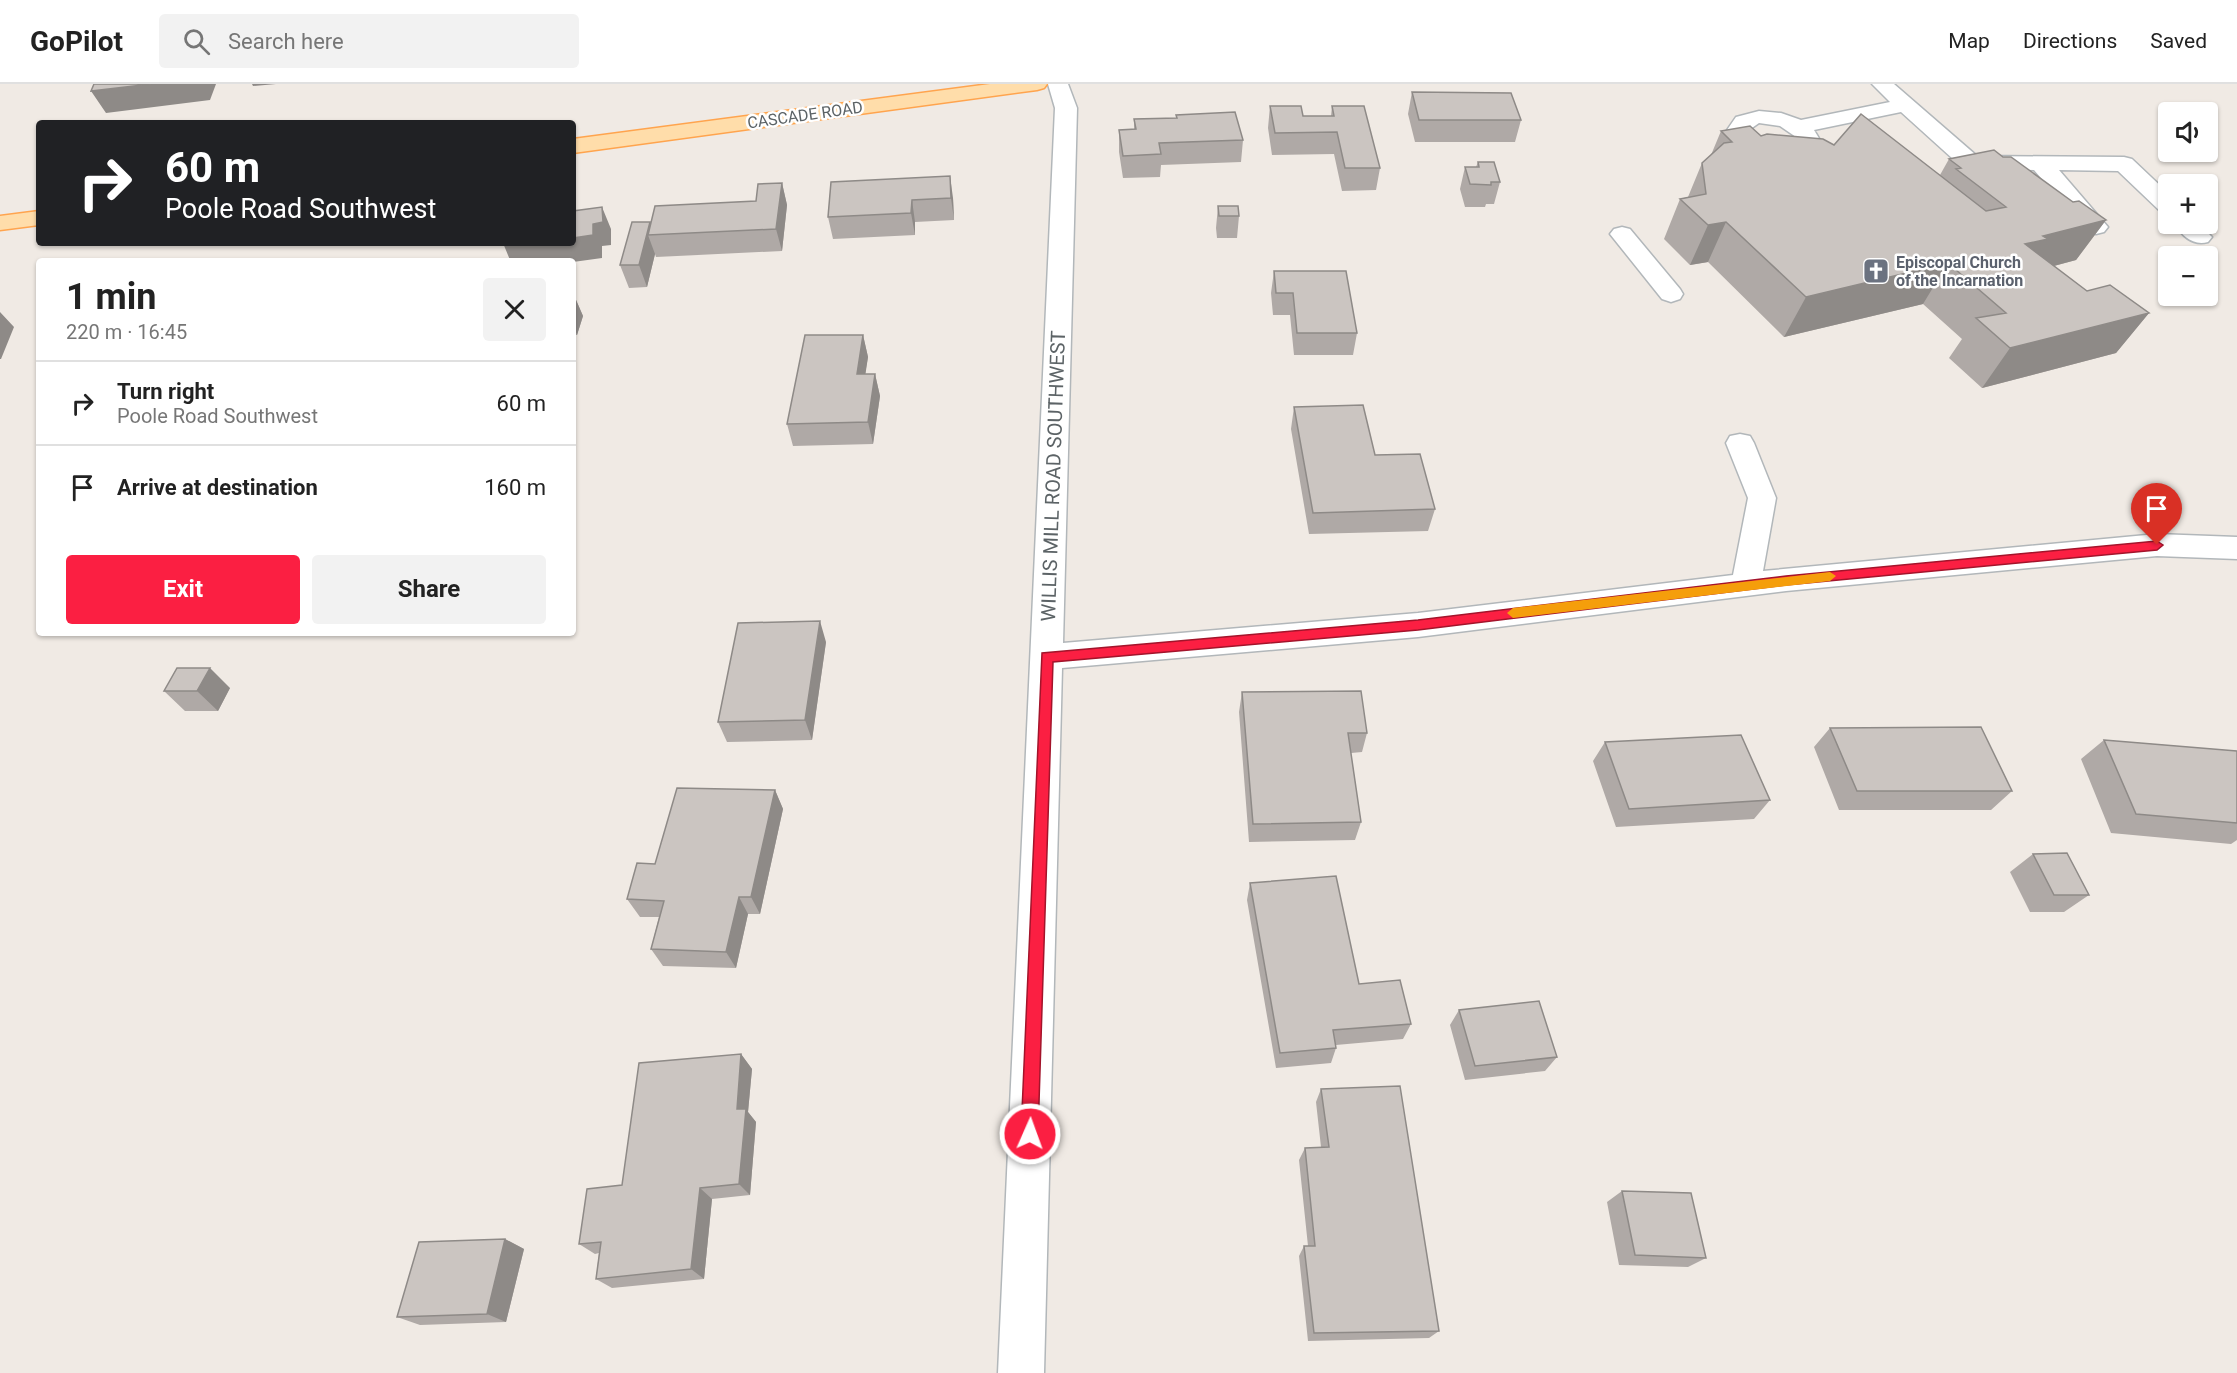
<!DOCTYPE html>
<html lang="en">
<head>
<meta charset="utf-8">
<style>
	body { margin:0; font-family:Roboto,sans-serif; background:#f2f2f2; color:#222; height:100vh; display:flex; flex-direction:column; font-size:22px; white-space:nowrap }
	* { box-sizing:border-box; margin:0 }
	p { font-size:20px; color:#767676 }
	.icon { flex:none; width:33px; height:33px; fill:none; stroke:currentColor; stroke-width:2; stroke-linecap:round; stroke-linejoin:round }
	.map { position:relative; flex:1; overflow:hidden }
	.panel { position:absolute; left:36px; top:174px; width:540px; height:378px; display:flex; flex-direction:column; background:#fff; border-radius:6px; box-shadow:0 2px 4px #0004 }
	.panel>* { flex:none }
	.guide { position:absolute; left:36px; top:36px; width:540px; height:126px; border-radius:6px; box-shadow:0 2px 4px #0004; background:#202124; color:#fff; overflow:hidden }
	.fabs { position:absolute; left:2158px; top:18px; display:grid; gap:12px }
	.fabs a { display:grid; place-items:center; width:60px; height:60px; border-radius:6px; background:#fff; box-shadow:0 2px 4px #0004; font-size:30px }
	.pin { position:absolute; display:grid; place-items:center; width:51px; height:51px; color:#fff; margin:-62px -26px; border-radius:50% 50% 50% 0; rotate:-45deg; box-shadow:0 0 6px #0007 }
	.pin .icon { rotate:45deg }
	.me { position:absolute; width:66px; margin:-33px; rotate:2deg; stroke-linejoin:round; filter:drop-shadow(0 0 4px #0008) }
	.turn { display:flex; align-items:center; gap:21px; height:126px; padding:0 30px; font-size:27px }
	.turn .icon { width:78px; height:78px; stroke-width:2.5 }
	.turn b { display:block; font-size:42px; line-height:51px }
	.round { display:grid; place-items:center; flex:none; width:63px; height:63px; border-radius:6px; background:#f2f2f2 }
	.summary { display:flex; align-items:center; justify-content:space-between; height:102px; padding:0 30px }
	h1 { font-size:36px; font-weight:700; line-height:45px }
	.action { display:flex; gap:12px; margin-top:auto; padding:12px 30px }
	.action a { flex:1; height:69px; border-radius:6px; background:#fb1f42; color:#fff; font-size:24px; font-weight:700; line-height:69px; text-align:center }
	.action a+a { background:#f2f2f2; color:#222 }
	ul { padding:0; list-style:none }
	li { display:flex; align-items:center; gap:18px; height:84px; padding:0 30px; border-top:2px solid #e0e0e0 }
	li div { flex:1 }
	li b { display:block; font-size:22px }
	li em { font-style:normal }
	header { display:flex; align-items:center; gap:36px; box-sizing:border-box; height:84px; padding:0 30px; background:#fff; border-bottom:2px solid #e0e0e0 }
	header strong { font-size:28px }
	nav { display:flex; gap:33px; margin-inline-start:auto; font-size:21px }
	.search { width:420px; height:54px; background:#f2f2f2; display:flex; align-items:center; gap:15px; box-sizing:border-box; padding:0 21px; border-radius:6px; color:#767676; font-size:22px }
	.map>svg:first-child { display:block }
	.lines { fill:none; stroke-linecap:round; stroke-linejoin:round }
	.minor-casing { stroke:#b2b7ba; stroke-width:3 }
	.major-casing { stroke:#ffa44e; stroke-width:3 }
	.minor { fill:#fff; fill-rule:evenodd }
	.major { fill:#fda; fill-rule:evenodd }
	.wall { fill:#afa9a6 }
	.shaded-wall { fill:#8e8a87 }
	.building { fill:#cbc5c1; stroke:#8e8a87; stroke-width:1.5 }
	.route { fill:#fb1f42; stroke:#a3142b; stroke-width:1.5 }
	.slow { fill:#f59e0b }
	.labels { text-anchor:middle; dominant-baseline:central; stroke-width:5; stroke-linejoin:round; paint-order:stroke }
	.far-street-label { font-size:16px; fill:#5c6366; stroke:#fff }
	.far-worship-label { font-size:16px; font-weight:bold; fill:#5b616d; stroke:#fff; text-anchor:start }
	.street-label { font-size:20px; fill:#5c6366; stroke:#fff }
</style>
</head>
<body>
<header>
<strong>GoPilot</strong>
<div class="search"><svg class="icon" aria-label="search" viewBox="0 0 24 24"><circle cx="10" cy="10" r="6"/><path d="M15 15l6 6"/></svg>Search here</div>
<nav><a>Map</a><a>Directions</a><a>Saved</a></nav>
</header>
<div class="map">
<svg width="2237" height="1289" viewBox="0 0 2237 1289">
	<rect width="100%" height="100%" fill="#f0eae4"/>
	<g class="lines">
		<defs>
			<path id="minor" d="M1048,0H1068L1077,24L1063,559L1418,529L1733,491L1748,414L1726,359L1730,352L1740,350L1750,352L1754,359L1776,414L1763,487L2157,450L2237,453V475L2157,472L1786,507L1418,553L1062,584L1044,1289H998L1055,24Z
				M1872,0H1894L1977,72L2124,73L2132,75L2169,110V130L2161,128L2118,87L2059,86L2108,143L2104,148L2096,150L2088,148L2034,86L1963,84L1901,28L1814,46L1820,56L1814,68C1782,81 1744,79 1727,46L1736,33L1759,27L1781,29L1801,36L1890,18ZM1759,39L1780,42L1796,53L1797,59C1780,66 1758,63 1749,46Z
				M2175,140H2199L2212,153L2208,158C2193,162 2182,152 2175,140Z
				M1622,143L1630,145L1680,205L1683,210L1680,215L1671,218L1662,215L1610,150L1614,145Z"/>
			<path id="major" d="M990,0H1047L1044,4L1037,6L573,69V55Z
				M39,127V141L0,146V132Z"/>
		</defs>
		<use href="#minor" class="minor-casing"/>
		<use href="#major" class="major-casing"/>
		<use href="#minor" class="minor"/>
		<use href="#major" class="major"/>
	</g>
	<path class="wall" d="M1412,8L1521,36L1515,58H1415L1408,30Z
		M1270,22L1303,32H1331L1332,22L1380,84L1376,106L1342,107L1334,70L1272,71L1268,44Z
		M1176,31L1243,56L1241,78L1161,81L1160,93L1123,94L1119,68V46L1134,45V35L1176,34Z
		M1721,47L1834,61L1940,91L1949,75L2003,73L2073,118L2106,136L2076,176L2054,182L2087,207L2149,229L2116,269L1982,304L1949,274L1962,255L1923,220L1784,253L1708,178L1690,181L1664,155L1680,115L1688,113L1702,79L1711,71Z
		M1478,78L1500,98L1494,120H1486L1485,123H1465L1460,105L1465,83H1476Z
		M831,98L953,114L954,136L915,138V151L833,155L828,133Z
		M782,99L787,121L782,167L656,173L655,170L647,203L629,204L620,181L651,141L756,117Z
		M1218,122L1239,132L1237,154H1217L1216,144Z
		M1274,187L1357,249L1353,271H1294L1290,231H1273L1271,209Z
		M573,209L583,232L577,251H573Z
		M863,251L868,273L865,290H875L880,312L873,360L793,362L787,340Z
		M1294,323L1375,371L1435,425L1428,447L1309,450L1291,345Z
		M826,558L812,656L727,658L718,638Z
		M230,604L218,627H185L164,607Z
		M1242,608L1367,649L1362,668L1351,669L1361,738L1355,756L1249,758L1239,628Z
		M1830,644L2012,707L1991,726H1839L1814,663Z
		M2104,656L2237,667V756L2231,760L2111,749L2081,675Z
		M1605,658L1770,716L1754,735L1616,743L1593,677Z
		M775,706L783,725L760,830H748L736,884L663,882L651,865L659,833H640L627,815L655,780Z
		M2033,770L2089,811L2064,828H2030L2010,788Z
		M1250,799L1359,900L1411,940L1403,955L1336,961V964L1331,979L1276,984L1247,816Z
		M1459,926L1557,973L1545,987L1465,996L1450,941Z
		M741,970L752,985L748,1028L756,1038L750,1111L712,1115L704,1195L612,1204L596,1195L599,1169L595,1170L579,1160L622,1101Z
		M1321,1005L1439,1247L1429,1254L1308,1257L1299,1172L1304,1162H1308L1299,1076L1305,1064L1321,1063L1316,1018Z
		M1622,1107L1706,1174L1688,1183L1619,1181L1607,1118Z
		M505,1155L524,1165L506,1238L420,1241L397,1233Z"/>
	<path class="shaded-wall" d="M151,0H216L210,16L106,29L91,7Z
		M252,0H276L253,2Z
		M950,92L953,114L954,136L951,114Z
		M782,99L787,121L782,167L776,145Z
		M912,116L915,138V151L911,129Z
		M602,123L611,145V161L602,162V174L573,178V177H524L523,174L510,176L503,159H573V154L593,140Z
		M2106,136L2076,176L2024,190L2025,160L2043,152Z
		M650,138L654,151H648L655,170L647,203L639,181Z
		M1726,138L1708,178L1690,181L1708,141Z
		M1948,179L1923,220L1784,253L1806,213Z
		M573,209L583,232L577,251L573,241Z
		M0,228L14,243L1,275H0Z
		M2149,229L2116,269L1982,304L2010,264Z
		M863,251L868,273L862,313L857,290Z
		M875,290L880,312L873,360L868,338Z
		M820,537L826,558L812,656L805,636Z
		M210,584L230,604L218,627L197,607Z
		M775,706L783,725L760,830L751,813Z
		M739,813L748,830L736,884L726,868Z
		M741,970L752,985L748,1028L756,1038L750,1111L739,1100L737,1025Z
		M700,1104L712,1115L704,1195L691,1185Z
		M505,1155L524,1165L506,1238L487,1230Z"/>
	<path class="building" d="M94,0H151L91,7Z
		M1412,8L1511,9L1521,36H1419Z
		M1270,22H1301L1303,32H1334L1332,22H1364L1380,84H1345L1337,48L1275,49Z
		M1235,28L1243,56L1159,59L1161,70L1123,72L1119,46L1136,45L1134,35L1177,34L1176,31Z
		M1861,30L1986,127L2006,123L1956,85L1961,84L1949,75L1994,66L2003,73H2011L2073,118L2079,117L2106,136L2043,152L2048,155L2025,160L2087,207L2110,201L2149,229L2010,264L1976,234L2006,229L1948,179L1806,213L1726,138L1708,141L1680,115L1706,110L1702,79L1724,59L1732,58L1721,47L1750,42L1761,52L1767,50L1823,55L1834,61Z
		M1478,78H1494L1500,98H1491V101L1470,100L1465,83H1479Z
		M950,92L951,114L912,116L911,129L828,133L831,98Z
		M782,99L776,145L648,151L655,122L756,117L758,100Z
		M1218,122H1238L1239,132H1219Z
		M602,123L603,138L593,140V151L573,154V127Z
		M632,138H650L639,181H620Z
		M518,159H539L518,162Z
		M1274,187H1346L1357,249H1297L1293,209H1276Z
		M805,251H863L857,290H875L868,338L787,340Z
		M1363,321L1375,371L1420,370L1435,425L1313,429L1294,323Z
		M820,537L805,636L718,638L738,539Z
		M177,584H210L197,607H164Z
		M1361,607L1367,649H1348L1361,738L1253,740L1242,608Z
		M1981,643L2012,707H1857L1830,644Z
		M1741,651L1770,716L1629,725L1605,658Z
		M2104,656L2237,667V739L2136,730Z
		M677,704L775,706L751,813H739L726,868L651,865L664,817L627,815L637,779L655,780Z
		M2067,769L2089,811H2054L2033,770Z
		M1336,792L1359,900L1400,896L1411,940L1333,946L1336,964L1280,969L1250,799Z
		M1539,917L1557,973L1475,982L1459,926Z
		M741,970L737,1025H746L739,1100L700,1104L691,1185L596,1195L601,1158L579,1160L587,1105L622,1101L639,979Z
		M1400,1002L1439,1247L1314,1249L1304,1162H1315L1305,1064L1329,1063L1321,1005Z
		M1622,1107L1691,1109L1706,1174L1635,1171Z
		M505,1155L487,1230L397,1233L419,1158Z"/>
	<path class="route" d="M2157,457L2163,461L2157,466L1786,501L1418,546L1053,578L1038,1050L1036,1056L1030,1059L1024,1056L1021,1050L1042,569L1418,536L1786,492Z"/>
	<path class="slow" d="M1830,488L1836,492L1830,497L1513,534L1507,529L1513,524Z"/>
	<defs>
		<symbol id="church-square" viewBox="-11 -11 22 22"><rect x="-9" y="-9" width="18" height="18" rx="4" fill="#6b7280" stroke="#fff"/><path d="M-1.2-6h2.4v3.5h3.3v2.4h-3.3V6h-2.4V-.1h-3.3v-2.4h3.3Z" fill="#fff"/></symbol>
	</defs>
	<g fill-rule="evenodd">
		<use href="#church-square" x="1861" y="172" width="30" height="30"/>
	</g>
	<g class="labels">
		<g class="far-street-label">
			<text transform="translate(805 31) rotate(-8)">CASCADE ROAD</text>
		</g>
		<g class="far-worship-label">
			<text x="1896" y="178">Episcopal Church<tspan x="1896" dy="18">of the Incarnation</tspan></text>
		</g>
		<g class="street-label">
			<text transform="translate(1053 392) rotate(-88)">WILLIS MILL ROAD SOUTHWEST</text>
		</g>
	</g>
</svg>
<div class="fabs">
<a><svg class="icon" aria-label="sound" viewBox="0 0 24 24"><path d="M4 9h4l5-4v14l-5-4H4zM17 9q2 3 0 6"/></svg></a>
<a>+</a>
<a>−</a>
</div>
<div class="pin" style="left:2157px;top:461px;background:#d93025"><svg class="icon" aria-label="arrive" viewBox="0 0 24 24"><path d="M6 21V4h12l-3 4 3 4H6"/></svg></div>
<svg class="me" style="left:1030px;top:1050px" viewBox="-20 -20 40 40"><circle r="17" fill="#fb1f42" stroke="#fff" stroke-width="3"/><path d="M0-11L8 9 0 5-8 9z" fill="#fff"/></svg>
<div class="guide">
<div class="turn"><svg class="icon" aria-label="right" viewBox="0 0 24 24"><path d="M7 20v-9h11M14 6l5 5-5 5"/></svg><div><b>60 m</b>Poole Road Southwest</div></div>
</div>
<section class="panel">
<div class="summary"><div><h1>1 min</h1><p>220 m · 16:45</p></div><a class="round"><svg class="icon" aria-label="close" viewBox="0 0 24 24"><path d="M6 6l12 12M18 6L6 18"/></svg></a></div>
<ul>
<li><svg class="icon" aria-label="right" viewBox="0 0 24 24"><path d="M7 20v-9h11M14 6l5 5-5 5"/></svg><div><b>Turn right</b><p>Poole Road Southwest</p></div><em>60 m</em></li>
<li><svg class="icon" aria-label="arrive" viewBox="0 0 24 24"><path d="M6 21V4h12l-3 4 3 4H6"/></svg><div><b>Arrive at destination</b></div><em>160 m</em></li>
</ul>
<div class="action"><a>Exit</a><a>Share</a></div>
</section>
</div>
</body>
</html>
